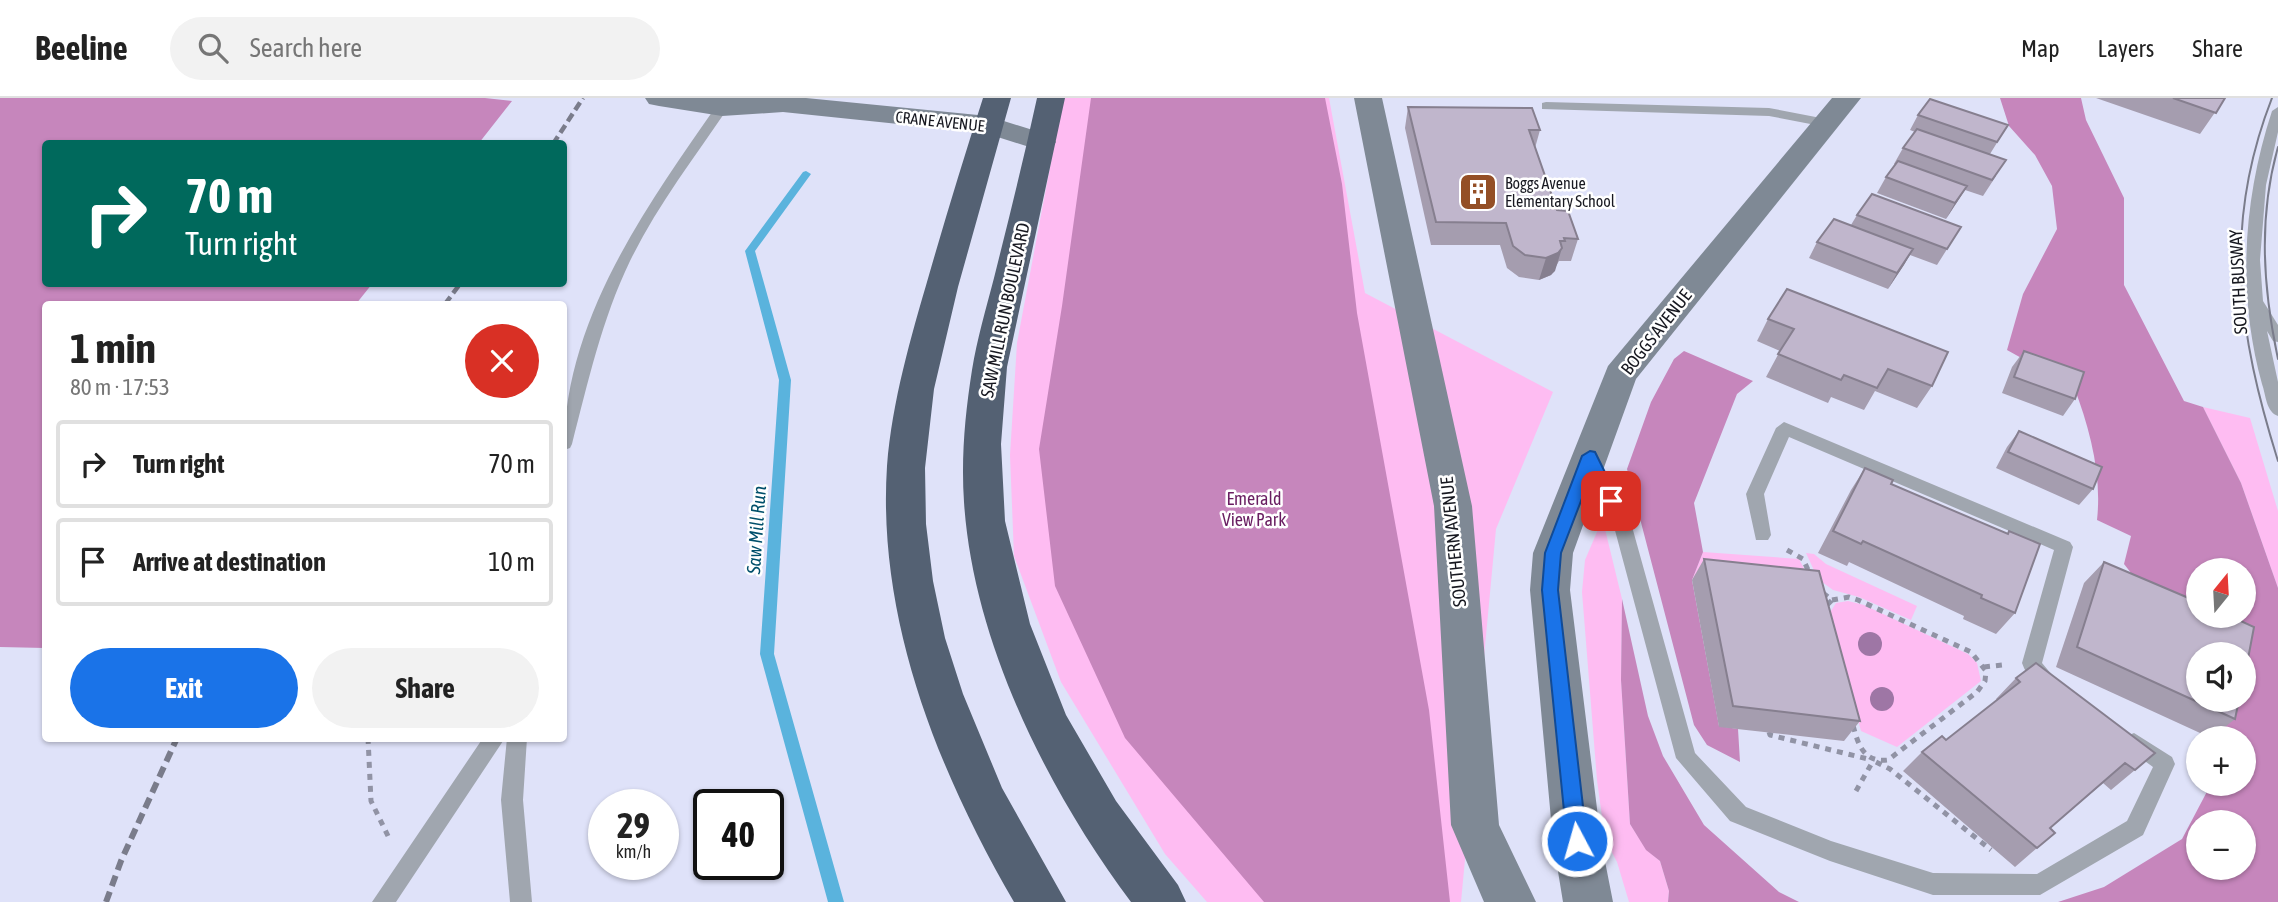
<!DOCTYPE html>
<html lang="en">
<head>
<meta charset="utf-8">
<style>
	body { margin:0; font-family:"Asap Condensed",sans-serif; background:#f2f2f2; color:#222; height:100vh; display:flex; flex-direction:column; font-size:26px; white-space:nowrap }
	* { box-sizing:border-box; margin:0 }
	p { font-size:23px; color:#767676 }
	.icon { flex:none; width:38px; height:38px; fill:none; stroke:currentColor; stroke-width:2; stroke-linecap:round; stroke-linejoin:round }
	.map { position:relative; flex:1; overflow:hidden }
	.sheet { position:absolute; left:42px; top:203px; width:525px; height:441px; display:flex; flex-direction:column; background:#fff; border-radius:7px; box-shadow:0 2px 5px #0004 }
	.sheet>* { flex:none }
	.guide { position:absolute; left:42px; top:42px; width:525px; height:147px; border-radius:7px; box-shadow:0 2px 5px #0004; background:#00695c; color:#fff; overflow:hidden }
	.needle { width:46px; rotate:18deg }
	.buttons { position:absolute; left:2186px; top:460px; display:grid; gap:14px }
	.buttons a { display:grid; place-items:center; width:70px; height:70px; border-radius:50%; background:#fff; box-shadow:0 2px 5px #0004; font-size:35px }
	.speed { position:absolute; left:588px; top:691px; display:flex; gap:14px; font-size:35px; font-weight:700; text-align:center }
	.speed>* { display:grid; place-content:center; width:91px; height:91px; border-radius:50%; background:#fff; box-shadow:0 2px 5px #0004; line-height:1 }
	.speed small { font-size:18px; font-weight:400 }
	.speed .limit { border:4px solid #111; border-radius:10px; background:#fff; color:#111 }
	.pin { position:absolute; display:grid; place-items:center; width:60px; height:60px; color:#fff; margin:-30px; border-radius:14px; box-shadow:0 4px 10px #0006 }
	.me { position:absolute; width:77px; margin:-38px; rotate:354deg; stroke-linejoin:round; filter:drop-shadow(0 0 5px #0008) }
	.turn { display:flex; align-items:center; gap:24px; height:147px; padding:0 28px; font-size:32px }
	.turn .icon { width:91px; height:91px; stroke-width:2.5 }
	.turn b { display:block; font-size:49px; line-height:60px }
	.round { display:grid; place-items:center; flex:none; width:74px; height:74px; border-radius:37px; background:#f2f2f2 }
	.overview { display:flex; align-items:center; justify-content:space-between; height:119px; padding:0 28px }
	h1 { font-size:42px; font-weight:700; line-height:52px }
	.action { display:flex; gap:14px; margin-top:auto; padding:14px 28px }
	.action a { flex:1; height:80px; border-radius:42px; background:#1a73e8; color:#fff; font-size:28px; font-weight:700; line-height:80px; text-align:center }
	.action a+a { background:#f2f2f2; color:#222 }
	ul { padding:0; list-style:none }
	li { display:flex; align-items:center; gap:21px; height:88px; margin:0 14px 10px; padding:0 14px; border:4px solid #e0e0e0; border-radius:7px }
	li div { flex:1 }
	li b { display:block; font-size:26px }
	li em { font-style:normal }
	header { display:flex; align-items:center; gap:42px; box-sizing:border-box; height:98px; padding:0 35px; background:#fff; border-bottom:2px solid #e0e0e0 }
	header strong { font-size:33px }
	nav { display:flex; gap:38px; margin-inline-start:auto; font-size:24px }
	.search { width:490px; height:63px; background:#f2f2f2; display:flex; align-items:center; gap:18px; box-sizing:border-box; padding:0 24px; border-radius:38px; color:#767676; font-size:26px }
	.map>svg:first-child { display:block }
	.green { fill:#febcf2 }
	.forest { fill:#c686bc; fill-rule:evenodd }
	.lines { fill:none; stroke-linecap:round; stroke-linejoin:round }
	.stream { fill:#5ab3dd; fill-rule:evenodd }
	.path { stroke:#9193a5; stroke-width:5; stroke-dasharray:6 6; stroke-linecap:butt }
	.lane { fill:#a0a6af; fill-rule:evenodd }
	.secondary { fill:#7f8995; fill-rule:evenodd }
	.highway { fill:#546173; fill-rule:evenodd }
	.tram { stroke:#7a7c8b; stroke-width:2 }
	.rail-far1 { stroke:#7a7c8b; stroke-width:4.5; stroke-dasharray:9 4.5; stroke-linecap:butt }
	.rail { stroke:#7a7c8b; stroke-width:6; stroke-dasharray:11 6; stroke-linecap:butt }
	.tree { fill:#9e76a5 }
	.wall { fill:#a59daf }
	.shaded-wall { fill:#867f8f }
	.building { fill:#c0b6cc; stroke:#867f8f; stroke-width:2 }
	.route { fill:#1a73e8; stroke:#114b97; stroke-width:2 }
	.labels { text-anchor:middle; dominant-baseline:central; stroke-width:5; stroke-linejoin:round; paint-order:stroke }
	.far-street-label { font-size:16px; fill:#171820; stroke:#fff }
	.far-poi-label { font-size:16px; fill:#171820; stroke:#fff; text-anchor:start }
	.street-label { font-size:18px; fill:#171820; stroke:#fff }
	.park-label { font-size:18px; fill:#691e61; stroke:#fff }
	.water-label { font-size:19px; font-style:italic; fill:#004f6b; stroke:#fff }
</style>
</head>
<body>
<header>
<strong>Beeline</strong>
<div class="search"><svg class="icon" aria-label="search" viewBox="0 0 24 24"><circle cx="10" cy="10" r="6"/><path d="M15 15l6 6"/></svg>Search here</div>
<nav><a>Map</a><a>Layers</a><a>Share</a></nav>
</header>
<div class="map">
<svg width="2278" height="804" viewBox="0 0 2278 804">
	<rect width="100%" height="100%" fill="#dfe2f9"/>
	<path class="green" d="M1063,0H1329L1365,195L1553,294L1496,431L1461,804H1207L1165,756L1061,584L1014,458L1010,357L1017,245Z
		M2203,309L2250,320L2278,413V490L2241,385Z
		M1600,427H1604L1622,501L1621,582L1630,726L1646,751L1660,763L1669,793L1668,804H1629L1617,764L1605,741L1597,682L1582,494L1585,462Z
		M1703,454L1799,461L1808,478L1692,482Z
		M1806,455L1814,456L1826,466L1917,508L1911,522L1859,499L1833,492L1818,481Z
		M1848,503L1864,507L1968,556L1977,565L1981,583L1897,649L1861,633L1829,516L1836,505Z"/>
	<path class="forest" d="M0,0H485L512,3L479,45L46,46V186H372L356,206H46L45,550L0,549Z
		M1091,0H1325L1342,86L1357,215L1429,612L1450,804H1264L1125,640L1055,488L1039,351L1062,208Z
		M2000,0H2081L2086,22L2124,100V187L2184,303L2203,309L2241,385L2278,490V804H2058L2104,789L2182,741L2211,686H2244V640H2223L2226,602H2244V556L2135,480L2124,466L2131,438L2097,422C2102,377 2090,331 2074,289L2007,252L2023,196L2057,131L2052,88L2035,57L2009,28ZM2198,472H2244V518H2198ZM2198,724H2244V770H2198Z
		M1684,253L1753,283L1737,296L1694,405L1703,454L1692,482L1719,628L1738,631L1740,664L1707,647L1694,627L1627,371L1651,304L1674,261Z
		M1622,501L1648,618L1663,658L1704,727L1779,794L1799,804H1668L1669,793L1660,763L1646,752L1630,726L1621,582Z"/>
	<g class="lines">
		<path class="stream" d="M806,73L811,76L755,153L791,282L774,556L844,804H828L760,556L779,282L745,153L803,74Z"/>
		<path class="path" d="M1787,452L1803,461L1809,474
			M1823,495L1832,502L1824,510
			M1832,502L1849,499L1858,502L1971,554L1986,573L1985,583L1977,594L1888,662C1864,665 1858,647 1853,627
			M1984,569L2002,567
			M1769,634L1770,637L1868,661
			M368,640L371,703L389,740
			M1876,664L1890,671L1991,752
			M1856,693L1873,663"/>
		<path class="lane" d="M1546,4L1769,10L1826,21L1832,25L1826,29L1769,18L1542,11V5Z
			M722,6L728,10C694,60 657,108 630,163C602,221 588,284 572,346L570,350L564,352C564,222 646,109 717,7Z
			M2278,9V34L2266,87L2260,162L2263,203L2278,227V244L2273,243L2267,233L2278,284V318C2266,314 2266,297 2262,286C2237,195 2243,102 2272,13Z
			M1784,324L2070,444L2073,449L2042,565L2058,584L2055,590C2039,595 2027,579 2022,565L2054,452L1789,339L1764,396L1771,437L1768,442H1756L1746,396L1776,330Z
			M1589,352L1595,354L1631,425L1695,655L1746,709L1831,743L1933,775L2037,776L2127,723L2153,669L2127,650L2124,644L2127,638L2134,635L2172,659L2175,666L2143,737L2040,797H1933L1830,763L1730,723L1676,660L1613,425L1581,358Z
			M483,640H505L396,804H372Z
			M507,640H527L523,702L532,804H510L501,702Z"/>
		<path class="secondary" d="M645,0H806L988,18L1052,38L1056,44L1052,50L1042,53L985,35L783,14L722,18L659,8L649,6Z
			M1354,0H1382L1472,408L1499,727L1536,804H1484L1451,727L1434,408Z
			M1832,0H1861L1636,281L1573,455L1570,492L1601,743L1613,804H1563L1553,743L1530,492L1533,455L1608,268Z"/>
		<path class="highway" d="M983,0H1011L958,189L934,291L925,370L926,426L933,483L945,540L963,596L1002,690L1066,804H1014C938,673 877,522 887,368C892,303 911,239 929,177C946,118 964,59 983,0Z
			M1037,0H1065L1007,269L1001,346L1005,423L1030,526L1066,617L1116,703L1178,787L1186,804H1131C1048,693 973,544 964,404C961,360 965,316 972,272C977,241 986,211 994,180C1009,120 1024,60 1037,0Z"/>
		<path class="tram" d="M2272,0C2222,128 2238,235 2278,363
			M2278,49C2258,120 2263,190 2278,261"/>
		<path class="rail-far1" d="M553,46L583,0
			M445,206L460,186"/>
		<path class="rail" d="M106,804L121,763L177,640"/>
	</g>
	<g class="tree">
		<circle cx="1870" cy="546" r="12"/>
		<circle cx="1882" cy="601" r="12"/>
	</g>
	<path class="wall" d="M2096,0H2225L2200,36Z
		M1408,9L1540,32L1535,50L1557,112L1578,141L1571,163H1559L1551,177L1539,182L1519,179L1507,170L1500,147H1431L1405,30Z
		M1918,17L2008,27L1990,56L1996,78L1983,98L1965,92L1946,121L1877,95L1886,79L1896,67L1894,66L1903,50L1915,34L1910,32Z
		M1857,117L1961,129L1937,167L1910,157L1888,191L1809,160L1817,144L1851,127Z
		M1768,221L1932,288L1917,310L1875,293L1864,312L1831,299L1828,305L1766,279L1780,253L1757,243Z
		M2024,253L2075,301L2063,318L2002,295L2012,269Z
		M2019,333L2093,391L2079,407L1996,370L2007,349Z
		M1865,370L1891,386L2007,436L2009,433L2015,515L1996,536L1963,521L1964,518L1849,464L1847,468L1818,455L1851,392Z
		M1704,461L1860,623L1844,643L1719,629L1692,482Z
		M2104,464L2235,621L2211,640L2056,569L2084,485Z
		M2016,580L2135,672L2111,692L2103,685L2050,730L2037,750L2015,769L1903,673L1922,654L1946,642L1997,602L1996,601Z"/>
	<path class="shaded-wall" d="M1967,88L1957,104L1946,121L1955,105Z
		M1562,150L1555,173L1551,177L1539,182L1546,160Z
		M1913,151L1904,167L1888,191L1897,175Z"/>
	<path class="building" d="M2173,0H2225L2216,15Z
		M1930,1L2008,27L1997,44L1918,17Z
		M1408,9L1532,10L1540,32H1529L1557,112L1568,113L1578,141L1564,140L1565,143H1560L1562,150L1558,155L1546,160L1525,157L1513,148L1506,125L1436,124Z
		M1917,31L2006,62L1992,82L1903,50Z
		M1898,63L1967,88L1955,105L1886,79Z
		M1872,96L1961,129L1947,151L1857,117Z
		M1834,121L1913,151L1897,175L1817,144Z
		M1787,191L1948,254L1932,288L1888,271L1877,290L1844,277L1841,282L1778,256L1794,231L1768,221Z
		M2024,253L2084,274L2075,301L2014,279Z
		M2019,333L2102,369L2093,391L2008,354Z
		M1865,370L1893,382L1891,386L2008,436L2009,433L2040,446L2015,515L1981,500L1982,497L1863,443L1861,446L1833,433Z
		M1704,461L1819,473L1860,623L1733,608Z
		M2104,464L2198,504V518H2230L2254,529L2244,582V556H2198V602H2239L2235,621L2077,549Z
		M2036,565L2155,655L2135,672L2125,665L2050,730L2055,735L2037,750L1922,654L1942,638L1946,642L2020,584L2016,580Z"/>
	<path class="route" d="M1590,353L1595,354L1619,403L1611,409L1606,407L1591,377L1561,455L1558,492L1587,743L1584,750L1577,753L1570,750L1567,743L1542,492L1545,455L1582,358Z"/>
	<defs>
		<symbol id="building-square" viewBox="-11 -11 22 22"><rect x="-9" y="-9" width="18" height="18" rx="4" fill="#944f26" stroke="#fff"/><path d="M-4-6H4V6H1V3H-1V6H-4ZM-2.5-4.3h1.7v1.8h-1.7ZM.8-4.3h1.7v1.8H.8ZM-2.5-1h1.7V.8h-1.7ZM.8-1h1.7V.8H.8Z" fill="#fff"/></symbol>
	</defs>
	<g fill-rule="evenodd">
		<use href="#building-square" x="1456" y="72" width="44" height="44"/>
	</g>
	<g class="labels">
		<g class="far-street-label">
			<text transform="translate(940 23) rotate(6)">CRANE AVENUE</text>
		</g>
		<g class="far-poi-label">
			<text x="1505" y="85">Boggs Avenue<tspan x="1505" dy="18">Elementary School</tspan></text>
		</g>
		<g class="street-label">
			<text transform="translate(2238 184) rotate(-93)">SOUTH BUSWAY</text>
			<text transform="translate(1005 212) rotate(-78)">SAW MILL RUN BOULEVARD</text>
			<text transform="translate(1656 234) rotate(-52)">BOGGS AVENUE</text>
			<text transform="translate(1453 444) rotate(-96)">SOUTHERN AVENUE</text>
		</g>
		<g class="park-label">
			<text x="1254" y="400">Emerald<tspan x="1254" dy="21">View Park</tspan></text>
		</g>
		<g class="water-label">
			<text transform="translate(756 432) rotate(-86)">Saw Mill Run</text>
		</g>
	</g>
</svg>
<div class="buttons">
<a><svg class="needle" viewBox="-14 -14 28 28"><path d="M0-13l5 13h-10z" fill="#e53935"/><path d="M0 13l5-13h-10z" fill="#767676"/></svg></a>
<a><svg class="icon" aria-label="sound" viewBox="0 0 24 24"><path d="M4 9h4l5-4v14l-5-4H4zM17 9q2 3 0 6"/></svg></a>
<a>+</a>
<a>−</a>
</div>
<div class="speed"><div>29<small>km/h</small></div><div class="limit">40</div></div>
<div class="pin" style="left:1611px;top:403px;background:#d93025"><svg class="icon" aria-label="arrive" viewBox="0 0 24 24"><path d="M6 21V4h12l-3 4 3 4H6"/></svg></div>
<svg class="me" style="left:1577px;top:743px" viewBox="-20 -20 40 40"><circle r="17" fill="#1a73e8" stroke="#fff" stroke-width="3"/><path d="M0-11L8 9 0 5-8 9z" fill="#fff"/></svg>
<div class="guide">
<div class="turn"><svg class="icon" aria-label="right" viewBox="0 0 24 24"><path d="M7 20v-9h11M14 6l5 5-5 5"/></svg><div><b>70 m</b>Turn right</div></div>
</div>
<section class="sheet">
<div class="overview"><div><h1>1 min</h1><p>80 m · 17:53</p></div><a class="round" style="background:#d93025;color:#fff"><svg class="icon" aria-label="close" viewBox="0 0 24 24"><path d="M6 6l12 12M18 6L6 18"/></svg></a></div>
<ul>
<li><svg class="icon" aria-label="right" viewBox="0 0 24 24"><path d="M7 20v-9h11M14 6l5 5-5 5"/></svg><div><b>Turn right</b></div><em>70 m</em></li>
<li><svg class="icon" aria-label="arrive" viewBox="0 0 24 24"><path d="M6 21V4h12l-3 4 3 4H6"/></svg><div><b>Arrive at destination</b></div><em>10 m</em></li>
</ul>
<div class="action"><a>Exit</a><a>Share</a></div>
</section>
</div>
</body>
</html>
